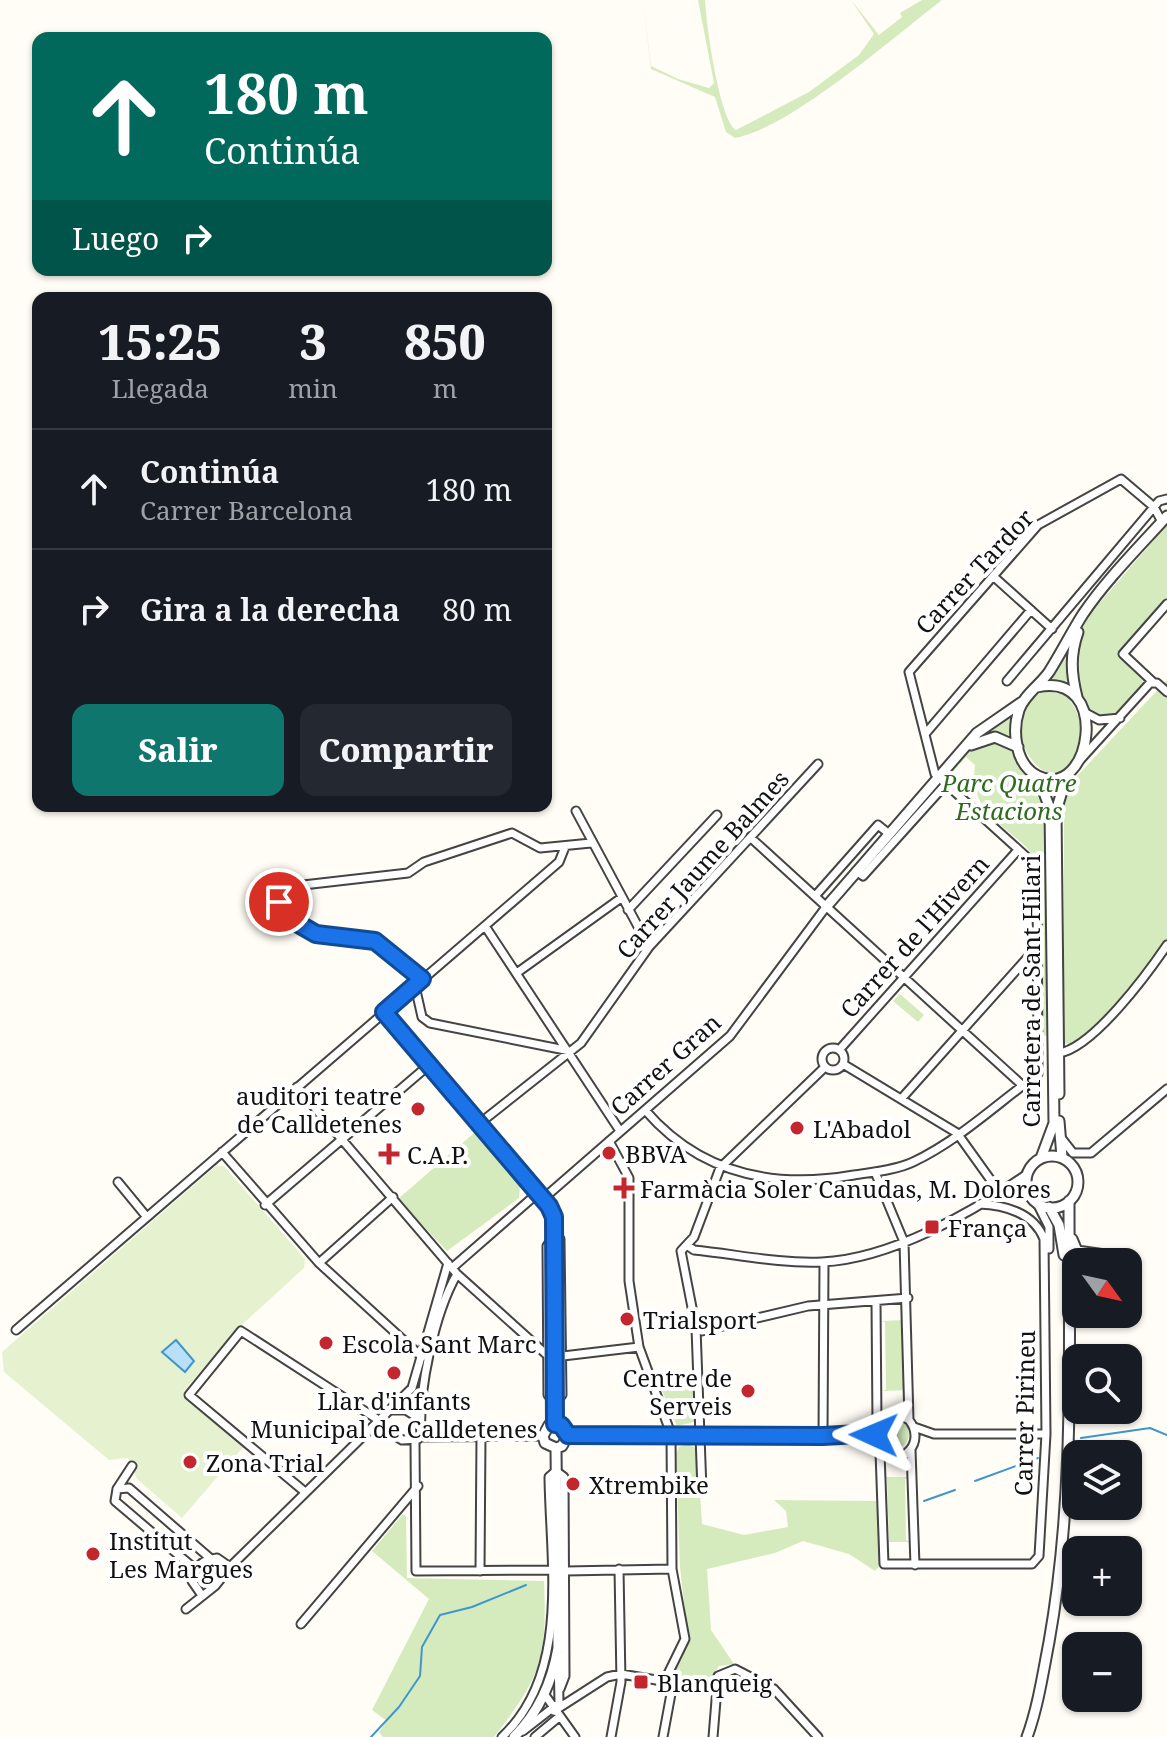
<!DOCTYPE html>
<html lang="es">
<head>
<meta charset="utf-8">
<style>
	body { margin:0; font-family:"Noto Serif",serif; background:#242831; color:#f1f3f6; height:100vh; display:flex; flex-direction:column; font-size:30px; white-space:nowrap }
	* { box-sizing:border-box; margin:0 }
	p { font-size:26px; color:#9ea1a6 }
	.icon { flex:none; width:44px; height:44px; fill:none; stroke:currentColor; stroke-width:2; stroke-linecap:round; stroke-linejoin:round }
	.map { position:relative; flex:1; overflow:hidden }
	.drawer { position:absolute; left:32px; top:292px; width:520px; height:520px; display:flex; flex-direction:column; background:#171b24; border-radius:16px; box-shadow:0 2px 6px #0004 }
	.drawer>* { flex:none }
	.top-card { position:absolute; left:32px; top:32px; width:520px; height:244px; border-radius:16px; box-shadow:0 2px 6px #0004; background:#00695c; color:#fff; overflow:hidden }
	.needle { width:52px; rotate:123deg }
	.fabs { position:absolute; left:1062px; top:1248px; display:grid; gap:16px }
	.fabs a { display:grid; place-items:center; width:80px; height:80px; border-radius:16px; background:#171b24; box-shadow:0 2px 6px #0004; font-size:40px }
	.pin { position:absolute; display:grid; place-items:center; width:68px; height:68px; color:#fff; margin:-34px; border:4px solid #fff; border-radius:50%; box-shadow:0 2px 8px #0007 }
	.me { position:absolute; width:88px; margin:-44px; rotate:271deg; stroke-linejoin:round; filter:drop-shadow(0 0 6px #0008) }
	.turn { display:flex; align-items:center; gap:28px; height:168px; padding:0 40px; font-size:36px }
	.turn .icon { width:104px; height:104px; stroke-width:2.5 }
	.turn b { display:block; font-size:56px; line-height:68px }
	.then { display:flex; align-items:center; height:76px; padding:0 40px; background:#0003; gap:16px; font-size:30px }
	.eta { display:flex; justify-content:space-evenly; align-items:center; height:136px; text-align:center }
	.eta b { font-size:48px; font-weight:800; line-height:56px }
	.action { display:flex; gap:16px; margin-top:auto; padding:16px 40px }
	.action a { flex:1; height:92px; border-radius:16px; background:#0f766e; color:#fff; font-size:32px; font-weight:800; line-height:92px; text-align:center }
	.action a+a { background:#242831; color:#f1f3f6 }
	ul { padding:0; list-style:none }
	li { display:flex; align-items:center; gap:24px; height:120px; padding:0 40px; border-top:2px solid #363941 }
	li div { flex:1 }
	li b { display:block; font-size:30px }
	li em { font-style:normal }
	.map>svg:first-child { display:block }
	.green { fill:#d5ebbd }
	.pitch { fill:#e6f2cf }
	.water { fill:#b9e0f7; stroke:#3f96cf; stroke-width:2 }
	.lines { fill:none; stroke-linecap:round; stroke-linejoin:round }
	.stream { stroke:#3f96cf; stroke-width:2 }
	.minor-casing { stroke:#444; stroke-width:11 }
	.tertiary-casing { stroke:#444; stroke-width:13 }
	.minor { stroke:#fff; stroke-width:7 }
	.tertiary { stroke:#fff; stroke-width:9 }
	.route-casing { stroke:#114b97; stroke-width:20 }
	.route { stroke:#1a73e8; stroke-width:14 }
	.poi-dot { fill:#c4262e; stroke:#fff; stroke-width:3 }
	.labels { text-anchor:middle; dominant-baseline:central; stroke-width:8; stroke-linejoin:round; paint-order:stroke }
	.street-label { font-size:24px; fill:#111; stroke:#fff }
	.park-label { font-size:24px; font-style:italic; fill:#2f6b1f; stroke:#fff }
	.poi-label { font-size:24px; fill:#111; stroke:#fff; text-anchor:start }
</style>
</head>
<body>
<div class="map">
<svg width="1167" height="1737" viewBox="0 0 1167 1737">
	<rect width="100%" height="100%" fill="#fffdf5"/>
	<path class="green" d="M643,0L651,66L678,79L709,88L714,83L698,0H705C706,22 719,120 736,130L809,92L859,55L874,34L851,0L879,35L902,17L900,13L922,0H942C895,36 789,129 735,138L726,132L715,97L651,69Z
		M1167,525V604L1123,653L1152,679L1120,718L1099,720L1084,712L1072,649L1089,615Z
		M1069,652L1070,685L1049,681L1048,680Z
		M1167,680V941L1140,982L1075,1043L1064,1044V790Z
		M1046,691L1065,695C1077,707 1083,723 1080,740C1066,832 975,715 1046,691Z
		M1013,712L1012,736L984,733Z
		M994,740L1014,751L1046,803L1050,1035L1043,1036L1040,865C1018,827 967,819 975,765L966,757L947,778L944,776L976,745Z
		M900,994L924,1015L918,1022L893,1001Z
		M474,1133L520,1185L519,1198L447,1251L398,1199Z
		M906,1320L902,1322L904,1389L907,1390L883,1391L886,1389L885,1322L881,1321Z
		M693,1371L694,1422L677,1426L655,1374Z
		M881 1434a14 14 0 1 1 28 0a14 14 0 1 1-28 0Z
		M688,1444L697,1449L702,1524L744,1535L788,1527L786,1511L774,1500L878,1501L880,1565L875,1571L849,1554L803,1541L775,1553L707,1569L711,1630L734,1664L719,1666L706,1684L678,1679L674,1670L688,1638L680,1567L676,1455L679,1447Z
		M884,1477H908L905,1479L906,1540L910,1542H886L889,1541L887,1479Z
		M403,1514L406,1516L407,1578L544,1581C547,1659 542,1675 494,1737H383L379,1732L387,1721L372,1710L429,1599L372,1551Z"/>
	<path class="pitch" d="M216,1166H224L305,1259L304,1268L235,1331L183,1392L244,1446L182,1518L137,1479L128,1458L109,1460L4,1372L2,1352Z"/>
	<path class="water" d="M176,1340L194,1361L185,1372L162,1352Z"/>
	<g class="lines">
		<path class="stream" d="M1081,1438L1150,1428L1167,1435
			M975,1481L1038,1458
			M924,1501L955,1490
			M371,1737L399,1707L420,1676L422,1647L440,1615L472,1607L526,1585"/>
		<defs>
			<path id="minor" d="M993,576L1052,629
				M1007,681L1159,501L1167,499
				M1154,683L1123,654L1167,604
				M1084,712L1099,720L1120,718
				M926,733L1031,610
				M1081,759L1150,683H1157L1167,692
				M576,811L649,947
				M751,838L1022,1085
				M856,871L863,876L945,785
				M816,895L878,825L888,833
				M628,910L717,815
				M485,926L620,1131
				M518,972L621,898
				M422,979L375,941L330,938L283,915L277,888L408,873L424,862L512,833L540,848L591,843
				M415,986L422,1017L430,1023L570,1051
				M384,1012L532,1183
				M822 1059a11 11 0 1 1 22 0a11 11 0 1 1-22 0Z
				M840,1049L1018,850
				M1059,1053C1093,1048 1148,973 1167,945
				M843,1064L957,1133L1000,1193
				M297,1087L457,1274L547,1355
				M902,1098L1036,948
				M645,1110C700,1174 774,1189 854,1175C873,1172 896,1170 913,1162C958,1141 998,1103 1038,1074L1037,872L1030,860L935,774L909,672L1038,525L1121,479L1154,507L1162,522
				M480,1123L581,1043L649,947L818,764
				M1062,1139L1073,1153H1091L1167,1089
				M609,1141L629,1178V1281L639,1347L671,1434L672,1569L685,1639L665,1680
				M222,1152L319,1263L422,1357
				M875,1172L904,1242L909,1420C926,1441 904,1468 880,1452
				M118,1182L146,1216
				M1003,1192L1030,1196
				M544,1198L730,1036L826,907
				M1037,1203L1049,1227V1249
				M265,1205L429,1065
				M554,1233L560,1239L562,1395L555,1401L548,1395L547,1246L554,1236
				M688,1246L694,1250C735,1254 780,1264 822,1262C890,1259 972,1213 1027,1174
				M319,1263L393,1197
				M452,1268L539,1192
				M876,1302L877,1423
				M696,1328L702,1331L808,1306L908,1298
				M16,1330L559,862L565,847
				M563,1356L639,1347
				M392,1410H406L420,1419
				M378,1425L402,1440L418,1439
				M914,1427L934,1434H1046
				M568,1435L823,1436L859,1434L876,1427
				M823,1436L824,1262
				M421,1437C418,1392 434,1314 457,1274
				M421,1437L543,1436
				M874,1441L880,1452L884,1564H1032L1039,1556L1046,1434L1044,1239C1034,1213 1005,1205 979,1204
				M874,1441C874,1420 890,1409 909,1420
				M415,1442L416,1571L550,1570
				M911,1450L915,1565
				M117,1489L132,1466
				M702,1490L696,1328L681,1251L694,1237L720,1168L825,1067
				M305,1492L189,1395L241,1331L380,1421
				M195,1569L115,1501L117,1489L129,1488L211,1559
				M480,1571L481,1436
				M566,1571L672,1569
				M201,1594L192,1581C196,1566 201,1560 217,1558L230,1567
				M186,1609L215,1586L230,1567L412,1388L448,1263
				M301,1624L418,1486
				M545,1695L575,1737
				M554,1711L607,1677L621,1674L715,1690
				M523,1731L559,1703L558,1654
				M502,1737C571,1673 550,1562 549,1477L556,1471L564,1477L565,1676L560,1689
				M535,1737L560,1716
				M611,1737L621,1682L619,1569
				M663,1737L673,1683
				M713,1737L718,1676L735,1669L774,1689L818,1737"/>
			<path id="tertiary" d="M1037,687C1113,670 1091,803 1038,776C1015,765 1012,731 1019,710C1024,695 1040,685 1049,672C1061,653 1071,633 1083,614C1106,580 1139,547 1167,516
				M1077,697C1071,673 1070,655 1078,632
				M971,745L995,737L1018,747
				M1038,776L1050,809L1054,1123L1041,1158
				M826,907L977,733L1022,702
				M1059,1094L1056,811L1067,775
				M1059,1121L1062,1157
				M1026 1182a26 26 0 1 1 52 0a26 26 0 1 1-52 0Z
				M532,1183L554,1217L555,1424
				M1049,1207L1059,1225L1064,1255
				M1072,1239L1077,1251L1119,1257
				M555,1424L549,1425L543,1436L545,1443L556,1448
				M555,1424L566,1429L568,1435L562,1446L556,1448
				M514,1737C539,1712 552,1683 558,1648L556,1448
				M1027,1737C1038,1707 1043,1673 1049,1642C1075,1497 1069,1348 1069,1201"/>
		</defs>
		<use href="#minor" class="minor-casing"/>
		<use href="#tertiary" class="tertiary-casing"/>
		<use href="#minor" class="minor"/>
		<use href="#tertiary" class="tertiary"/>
	</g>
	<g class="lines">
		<defs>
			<path id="route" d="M279,902L283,915L316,934L375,941L422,979L384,1012L549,1206L554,1217L555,1424L561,1425L568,1435L823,1436L859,1434L876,1427L874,1435"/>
		</defs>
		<use href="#route" class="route-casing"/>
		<use href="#route" class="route"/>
	</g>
	<g class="poi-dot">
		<circle cx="418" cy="1109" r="8"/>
		<circle cx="797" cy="1128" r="8"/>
		<circle cx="609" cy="1153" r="8"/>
		<path d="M385 1142h8v8h8v8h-8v8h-8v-8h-8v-8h8z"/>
		<path d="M620 1176h8v8h8v8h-8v8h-8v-8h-8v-8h8z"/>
		<rect x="924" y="1219" width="16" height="16" rx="4"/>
		<circle cx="627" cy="1319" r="8"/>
		<circle cx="326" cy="1343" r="8"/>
		<circle cx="394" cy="1373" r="8"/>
		<circle cx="748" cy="1391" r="8"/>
		<circle cx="190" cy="1462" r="8"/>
		<circle cx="573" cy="1484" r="8"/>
		<circle cx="93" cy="1554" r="8"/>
		<rect x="633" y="1674" width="16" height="16" rx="4"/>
	</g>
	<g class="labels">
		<g class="street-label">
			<text transform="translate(974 571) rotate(-47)">Carrer Tardor</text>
			<text transform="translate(702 864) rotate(-48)">Carrer Jaume Balmes</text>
			<text transform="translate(914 936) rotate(-48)">Carrer de l'Hivern</text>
			<text transform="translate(1030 991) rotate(-90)">Carretera de Sant Hilari</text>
			<text transform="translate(665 1064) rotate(-42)">Carrer Gran</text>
			<text transform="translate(1024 1413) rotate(-89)">Carrer Pirineu</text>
		</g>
		<g class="park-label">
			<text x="1009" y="782">Parc Quatre<tspan x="1009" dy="28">Estacions</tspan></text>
		</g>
		<g class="poi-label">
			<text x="402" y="1095" text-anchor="end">auditori teatre<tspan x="402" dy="28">de Calldetenes</tspan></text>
			<text x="813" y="1128">L'Abadol</text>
			<text x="625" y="1153">BBVA</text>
			<text x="407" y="1154">C.A.P.</text>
			<text x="640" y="1188">Farmàcia Soler Canudas, M. Dolores</text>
			<text x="948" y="1227">França</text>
			<text x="643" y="1319">Trialsport</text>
			<text x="342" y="1343">Escola Sant Marc</text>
			<text x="732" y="1377" text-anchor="end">Centre de<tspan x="732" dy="28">Serveis</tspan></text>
			<text x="394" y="1400" text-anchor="middle">Llar d'infants<tspan x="394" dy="28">Municipal de Calldetenes</tspan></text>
			<text x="206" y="1462">Zona Trial</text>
			<text x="589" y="1484">Xtrembike</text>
			<text x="109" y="1540">Institut<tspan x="109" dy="28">Les Margues</tspan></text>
			<text x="657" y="1682">Blanqueig</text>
		</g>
	</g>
</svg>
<div class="fabs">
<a><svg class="needle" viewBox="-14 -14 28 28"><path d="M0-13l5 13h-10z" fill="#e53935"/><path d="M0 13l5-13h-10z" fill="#9ea1a6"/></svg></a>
<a><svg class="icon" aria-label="search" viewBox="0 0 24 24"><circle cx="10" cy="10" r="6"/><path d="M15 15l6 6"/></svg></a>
<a><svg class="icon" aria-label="layers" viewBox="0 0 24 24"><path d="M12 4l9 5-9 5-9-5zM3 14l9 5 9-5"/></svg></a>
<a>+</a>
<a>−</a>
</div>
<div class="pin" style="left:279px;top:902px;background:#d93025"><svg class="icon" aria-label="arrive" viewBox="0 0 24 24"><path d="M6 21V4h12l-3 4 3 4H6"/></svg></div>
<svg class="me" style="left:874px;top:1435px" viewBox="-20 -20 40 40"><path d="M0-17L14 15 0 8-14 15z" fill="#1a73e8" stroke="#fff" stroke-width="4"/></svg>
<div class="top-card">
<div class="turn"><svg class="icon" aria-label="ahead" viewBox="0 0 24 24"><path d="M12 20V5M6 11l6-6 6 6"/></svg><div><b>180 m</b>Continúa</div></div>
<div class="then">Luego<svg class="icon" aria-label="right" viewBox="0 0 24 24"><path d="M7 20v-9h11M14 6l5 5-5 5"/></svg></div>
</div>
<section class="drawer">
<div class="eta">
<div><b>15:25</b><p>Llegada</p></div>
<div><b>3</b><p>min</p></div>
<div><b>850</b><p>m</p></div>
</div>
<ul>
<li><svg class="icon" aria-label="ahead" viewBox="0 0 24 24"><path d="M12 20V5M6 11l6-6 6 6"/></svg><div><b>Continúa</b><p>Carrer Barcelona</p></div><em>180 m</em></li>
<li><svg class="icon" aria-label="right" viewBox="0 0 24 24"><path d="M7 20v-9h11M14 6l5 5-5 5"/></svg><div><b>Gira a la derecha</b></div><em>80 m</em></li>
</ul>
<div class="action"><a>Salir</a><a>Compartir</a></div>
</section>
</div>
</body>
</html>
